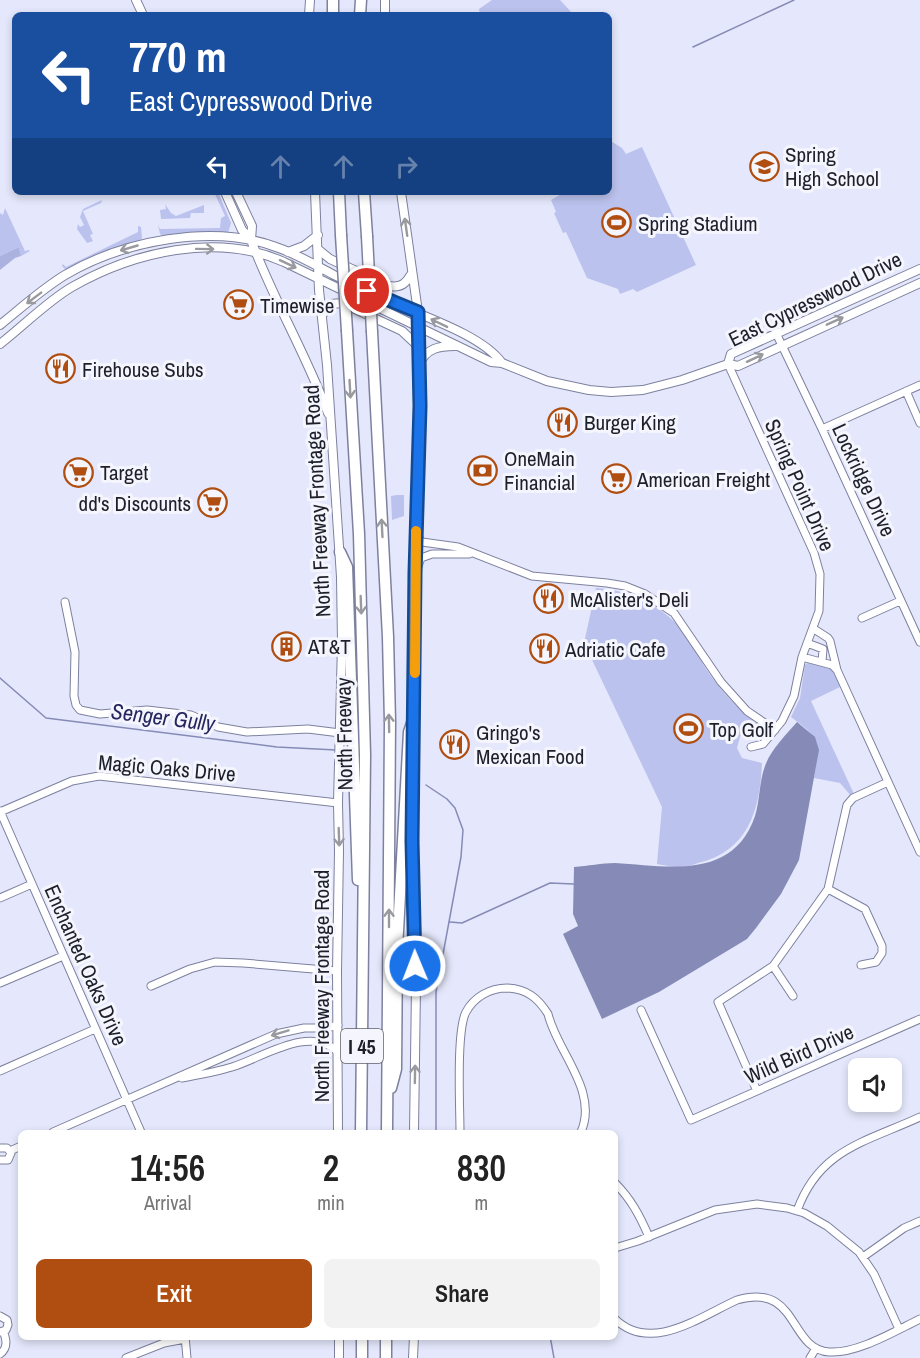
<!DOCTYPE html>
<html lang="en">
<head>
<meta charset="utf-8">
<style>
	body { margin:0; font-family:"Archivo Narrow",sans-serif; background:#f2f2f2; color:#222; height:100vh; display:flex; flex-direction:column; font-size:22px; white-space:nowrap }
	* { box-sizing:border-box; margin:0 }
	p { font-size:20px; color:#767676 }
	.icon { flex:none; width:33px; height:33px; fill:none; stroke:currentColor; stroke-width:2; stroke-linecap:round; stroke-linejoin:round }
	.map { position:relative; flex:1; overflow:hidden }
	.sheet { position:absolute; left:18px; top:1130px; width:600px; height:210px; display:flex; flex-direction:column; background:#fff; border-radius:9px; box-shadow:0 3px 9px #0003 }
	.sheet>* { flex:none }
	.top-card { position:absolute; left:12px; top:12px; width:600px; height:183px; border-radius:9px; box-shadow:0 3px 9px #0003; background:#1a4fa0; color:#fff; overflow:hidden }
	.controls { position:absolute; left:848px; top:1058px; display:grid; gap:12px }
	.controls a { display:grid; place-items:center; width:54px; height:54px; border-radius:9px; background:#fff; box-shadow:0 3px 9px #0003; font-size:30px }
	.pin { position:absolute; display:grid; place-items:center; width:51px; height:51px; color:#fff; margin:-26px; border:3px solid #fff; border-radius:50%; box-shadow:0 2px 6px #0007 }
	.me { position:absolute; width:66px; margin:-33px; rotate:359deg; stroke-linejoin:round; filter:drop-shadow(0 0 4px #0008) }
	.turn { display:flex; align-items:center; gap:21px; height:126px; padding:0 18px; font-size:27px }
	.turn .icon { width:78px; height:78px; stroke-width:2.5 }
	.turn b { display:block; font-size:42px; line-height:51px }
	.lanes { display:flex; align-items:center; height:57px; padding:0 18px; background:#0003; justify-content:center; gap:30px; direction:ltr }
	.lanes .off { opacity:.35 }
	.eta { display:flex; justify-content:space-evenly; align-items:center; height:102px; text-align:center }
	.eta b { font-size:36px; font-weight:600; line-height:42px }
	.action { display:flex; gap:12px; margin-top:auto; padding:12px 18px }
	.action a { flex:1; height:69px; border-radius:9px; background:#b04e11; color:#fff; font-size:24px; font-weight:600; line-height:69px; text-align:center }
	.action a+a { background:#f2f2f2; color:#222 }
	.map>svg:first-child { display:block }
	.green { fill:#bbc2ed }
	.forest { fill:#abb2e0 }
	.water { fill:#858bb6 }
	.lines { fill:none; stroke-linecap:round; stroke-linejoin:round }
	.stream { stroke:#858bb6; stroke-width:1.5 }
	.minor-casing { stroke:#7d819e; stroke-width:9 }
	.major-casing { stroke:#7d819e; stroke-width:10 }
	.highway-casing { stroke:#7d819e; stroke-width:13 }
	.minor { stroke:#fff; stroke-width:7 }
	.major { stroke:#fff; stroke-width:8 }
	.highway { stroke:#fff; stroke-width:10 }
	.highway-bridge-casing { stroke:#7d819e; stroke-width:13; stroke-linecap:butt }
	.highway-bridge { stroke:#fff; stroke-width:10 }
	.oneway { stroke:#999a9f }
	.route-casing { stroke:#114b97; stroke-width:15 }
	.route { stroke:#1a73e8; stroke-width:10 }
	.slow { stroke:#f59e0b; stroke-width:10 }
	.labels { text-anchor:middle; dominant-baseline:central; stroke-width:6; stroke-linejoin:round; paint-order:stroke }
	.shield { fill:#f5f6fd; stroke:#5e6069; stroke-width:1.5 }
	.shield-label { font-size:20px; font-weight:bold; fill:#1d1f2a }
	.poi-label { font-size:21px; fill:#1d1f2a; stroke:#f5f6fd; text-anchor:start }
	.street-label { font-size:21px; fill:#1d1f2a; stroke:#f5f6fd }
	.water-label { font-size:22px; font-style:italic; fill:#25265d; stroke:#f5f6fd }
</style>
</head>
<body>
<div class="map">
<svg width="920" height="1358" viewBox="0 0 920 1358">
	<rect width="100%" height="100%" fill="#e5e8fc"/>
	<path class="green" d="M492,0H560L574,15H480L479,9Z
		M609,140L622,148L626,154L642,147L696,265L637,292L633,289L620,294L618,289L587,278L566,232L563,233L554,213L556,212L551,200L565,192H609Z
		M214,192H218L231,223L228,233L164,237L160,234L158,225L160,229L220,228L221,218L225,216Z
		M102,200L101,203L83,211L93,234L90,235L93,241L87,243L77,229L78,224L80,227L84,225L80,217L83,209Z
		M165,204L171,213L176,216L204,205V213H191L190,218L161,219L160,210L166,209Z
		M5,208L25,251L29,250L30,251L21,256L19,247L0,256V213L3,215Z
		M138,226L141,227L142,238L140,242L66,270L62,266L63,264L66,267L138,232Z
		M397,495H404V516L392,520L391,496Z
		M596,588C630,590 663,605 684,633C695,648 702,665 714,680C727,698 743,713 760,726L744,731L740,737L737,748L742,758L762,763C760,809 749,851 698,863C693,865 686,867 680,867C673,867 664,865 657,864L662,807L584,643Z
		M810,661C830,666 832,667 840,687L811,701L854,794L851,796L840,783L814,778C820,742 821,739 791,717L800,698L805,665Z"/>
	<path class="forest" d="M19,247L21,256L15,258L0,270V256Z"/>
	<path class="water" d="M797,722L815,737L819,750L799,860L781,894L756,928L747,939L659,992L602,1019L563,934L578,926L573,914L574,867C588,866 602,863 615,863C667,866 733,881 755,816C760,800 759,782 765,766C771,749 786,735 797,722Z"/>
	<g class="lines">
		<path class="stream" d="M693,47L794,0
			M0,678L46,718L277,747L336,750
			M426,785L447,799L455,808L463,830L461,857L436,992V1132
			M450,922L462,923L550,883L574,884
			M550,1336L554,1358"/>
		<defs>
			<path id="minor" d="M776,333L822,429L920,642
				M728,364L814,553L820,574L819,611L802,657L794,696L782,721L763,744L751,747
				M906,391L920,423
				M822,429L920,385
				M416,535L422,542L458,547L532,576L607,583L625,586L645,594L674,613L721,682L747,711L775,730
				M417,569L421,558L432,554H469
				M65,602L75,652L74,696L76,705L80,710L100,714L147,710L191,715L218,727L247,732L308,729L340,733
				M862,618L900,601
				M814,629L828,638L830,641L837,670L920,852
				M807,643L823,649L822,662
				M802,657L832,665L837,670
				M0,811L141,1132
				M0,812L72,781L99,776L338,803
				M828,889L865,909L882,946V953L876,962L861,965
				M0,898L32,884
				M773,966L793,996
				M0,983L63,956
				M151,986L190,969L215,962L243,963L337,971
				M641,1010L691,1120L920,1019
				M0,1071L95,1029
				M182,1078C198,1075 216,1072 232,1067C262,1058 310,1024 338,1052
				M757,1091L718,1002L773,966L828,889L847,805L853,798L888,782
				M53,1132L276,1034L304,1028H327L338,1025
				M460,1132C460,1108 456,1031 466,1012C474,997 490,988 507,988C527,989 538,998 548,1014C557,1052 599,1091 581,1132
				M0,1148H7L11,1153L8,1160H0
				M10,1151L21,1146
				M615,1183C631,1199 640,1216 649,1237
				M797,1211C819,1149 866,1142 920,1117
				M615,1248L638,1241L715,1210L757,1204L787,1208L804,1213L827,1226L859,1252L874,1274L899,1329
				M863,1257L904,1228L920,1221
				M0,1316L7,1320L8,1325L6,1330L0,1332
				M615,1319C651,1354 701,1316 737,1300C799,1282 788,1349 829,1352C857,1354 895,1331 920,1319
				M185,1336L187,1358
				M0,1354C8,1348 7,1340 3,1331
				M126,1358L164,1343L185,1339
				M810,1358L816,1348"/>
			<path id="major" d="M136,0L143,15
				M385,0V15
				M309,15L310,0
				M225,192L242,230L251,240C273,299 306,354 328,413
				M236,192L252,226L251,240
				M315,192L319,290L327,365L341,577L342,643L338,803L339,851L337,971L338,1132
				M401,192L418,312L420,407L415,573L412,841L416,987L414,1132
				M319,250L330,259L389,286C402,288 406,283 412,273
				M288,252L304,246L318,235
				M322,315L331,304L342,303L402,331L418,346
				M0,325C21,308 42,289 65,275C123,241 212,223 276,247C297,254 315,265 334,275C353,284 372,293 391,302C422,316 482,335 502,363
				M0,344C22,327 49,300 72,287C133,252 217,232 284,262L491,362L502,363L547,381L589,390L611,392L643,390L682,380L728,364L738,366L920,283
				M419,364C427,348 439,346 455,346
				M728,364L731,354L920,269
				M339,1336V1358
				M413,1358L414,1336"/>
			<path id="highway" d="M333,0V15
				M360,15L361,0
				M339,192L341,235
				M364,192L367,236
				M347,331L359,534L365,755L361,1132
				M372,332L388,637L390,722L387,1132
				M340,552L347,567L358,880
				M391,1088L396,1069L397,949L409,732L414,717
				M362,1336V1358
				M386,1358V1336"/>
		</defs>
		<use href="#minor" class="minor-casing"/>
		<use href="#major" class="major-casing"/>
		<use href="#highway" class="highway-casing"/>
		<use href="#minor" class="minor"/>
		<use href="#major" class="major"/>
		<use href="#highway" class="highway"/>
		<defs>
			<path id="highway-bridge" d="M341,235L347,331
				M367,236L372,332"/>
		</defs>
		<use href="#highway-bridge" class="highway-bridge-casing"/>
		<use href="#highway-bridge" class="highway-bridge"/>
	</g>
	<defs><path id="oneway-shaft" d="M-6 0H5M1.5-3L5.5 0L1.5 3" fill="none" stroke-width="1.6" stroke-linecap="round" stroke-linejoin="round" transform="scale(1.5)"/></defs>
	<g class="oneway">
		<use href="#oneway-shaft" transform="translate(406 227) rotate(-98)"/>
		<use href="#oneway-shaft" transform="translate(129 248) rotate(164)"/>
		<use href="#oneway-shaft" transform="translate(205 249) rotate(1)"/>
		<use href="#oneway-shaft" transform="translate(288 264) rotate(25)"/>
		<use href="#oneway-shaft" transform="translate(34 298) rotate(143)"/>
		<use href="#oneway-shaft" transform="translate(835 321) rotate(-24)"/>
		<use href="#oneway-shaft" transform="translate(439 323) rotate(-154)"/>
		<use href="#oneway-shaft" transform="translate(755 358) rotate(-25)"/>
		<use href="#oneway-shaft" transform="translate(350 389) rotate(87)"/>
		<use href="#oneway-shaft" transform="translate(382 528) rotate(-93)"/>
		<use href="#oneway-shaft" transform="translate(361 605) rotate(88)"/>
		<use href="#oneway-shaft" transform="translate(389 723) rotate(-91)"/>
		<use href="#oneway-shaft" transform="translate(339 837) rotate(88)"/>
		<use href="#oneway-shaft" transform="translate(389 918) rotate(-90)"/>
		<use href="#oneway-shaft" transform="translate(280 1033) rotate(163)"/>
		<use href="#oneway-shaft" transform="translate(415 1074) rotate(-89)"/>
	</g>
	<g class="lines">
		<defs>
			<path id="route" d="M367,291L418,312L420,406L415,573L412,841L415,966"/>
		</defs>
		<use href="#route" class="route-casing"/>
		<use href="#route" class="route"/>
		<path class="slow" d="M415,673L416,531"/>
	</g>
	<defs>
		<symbol id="school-ring" viewBox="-11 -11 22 22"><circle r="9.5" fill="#f5f6fd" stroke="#b04e11" stroke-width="1.5"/><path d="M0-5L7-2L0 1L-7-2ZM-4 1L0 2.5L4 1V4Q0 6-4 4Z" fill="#b04e11"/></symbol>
		<symbol id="stadium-ring" viewBox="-11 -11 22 22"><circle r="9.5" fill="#f5f6fd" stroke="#b04e11" stroke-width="1.5"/><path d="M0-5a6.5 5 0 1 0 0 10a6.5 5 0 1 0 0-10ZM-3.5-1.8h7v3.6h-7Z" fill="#b04e11"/></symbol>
		<symbol id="supermarket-ring" viewBox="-11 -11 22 22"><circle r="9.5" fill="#f5f6fd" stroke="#b04e11" stroke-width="1.5"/><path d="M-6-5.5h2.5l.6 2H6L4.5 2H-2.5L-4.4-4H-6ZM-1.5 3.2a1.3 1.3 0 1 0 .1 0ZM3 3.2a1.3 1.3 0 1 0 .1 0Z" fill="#b04e11"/></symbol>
		<symbol id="restaurant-ring" viewBox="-11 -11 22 22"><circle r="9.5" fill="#f5f6fd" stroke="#b04e11" stroke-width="1.5"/><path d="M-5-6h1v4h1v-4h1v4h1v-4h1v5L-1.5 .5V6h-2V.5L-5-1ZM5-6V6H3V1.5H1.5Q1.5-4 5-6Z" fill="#b04e11"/></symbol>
		<symbol id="bank-ring" viewBox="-11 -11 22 22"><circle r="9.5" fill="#f5f6fd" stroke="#b04e11" stroke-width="1.5"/><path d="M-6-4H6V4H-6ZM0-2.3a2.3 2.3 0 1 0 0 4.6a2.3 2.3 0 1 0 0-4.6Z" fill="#b04e11"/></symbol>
		<symbol id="building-ring" viewBox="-11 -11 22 22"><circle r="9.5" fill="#f5f6fd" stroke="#b04e11" stroke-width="1.5"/><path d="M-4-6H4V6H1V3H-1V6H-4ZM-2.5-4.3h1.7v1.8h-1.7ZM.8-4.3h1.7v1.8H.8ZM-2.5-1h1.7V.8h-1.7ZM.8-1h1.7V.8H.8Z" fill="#b04e11"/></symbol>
	</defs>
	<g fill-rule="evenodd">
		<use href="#school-ring" x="748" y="150" width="33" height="33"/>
		<use href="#stadium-ring" x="600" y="206" width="33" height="33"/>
		<use href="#supermarket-ring" x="222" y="288" width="33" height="33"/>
		<use href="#restaurant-ring" x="44" y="352" width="33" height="33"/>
		<use href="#restaurant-ring" x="546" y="406" width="33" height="33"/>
		<use href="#bank-ring" x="466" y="454" width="33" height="33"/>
		<use href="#supermarket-ring" x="62" y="456" width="33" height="33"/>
		<use href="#supermarket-ring" x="600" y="462" width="33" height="33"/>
		<use href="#supermarket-ring" x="196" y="486" width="33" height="33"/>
		<use href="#restaurant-ring" x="532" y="582" width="33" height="33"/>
		<use href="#building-ring" x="270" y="630" width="33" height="33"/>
		<use href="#restaurant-ring" x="528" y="632" width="33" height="33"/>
		<use href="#stadium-ring" x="672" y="712" width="33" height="33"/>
		<use href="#restaurant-ring" x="438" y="728" width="33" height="33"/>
	</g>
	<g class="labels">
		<rect class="shield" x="341" y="1029" width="42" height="34" rx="4.5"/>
		<g class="shield-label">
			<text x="362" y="1046">I 45</text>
		</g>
		<g class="poi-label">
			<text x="785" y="154">Spring<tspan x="785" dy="24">High School</tspan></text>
			<text x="638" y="223">Spring Stadium</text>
			<text x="260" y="305">Timewise</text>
			<text x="82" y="369">Firehouse Subs</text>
			<text x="584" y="422">Burger King</text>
			<text x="504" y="458">OneMain<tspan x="504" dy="24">Financial</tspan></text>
			<text x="100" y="472">Target</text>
			<text x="637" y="479">American Freight</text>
			<text x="191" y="503" text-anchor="end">dd's Discounts</text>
			<text x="570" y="599">McAlister's Deli</text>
			<text x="308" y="646">AT&amp;T</text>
			<text x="565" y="649">Adriatic Cafe</text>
			<text x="709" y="729">Top Golf</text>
			<text x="476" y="732">Gringo's<tspan x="476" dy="24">Mexican Food</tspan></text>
		</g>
		<g class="street-label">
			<text transform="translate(815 299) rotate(-26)">East Cypresswood Drive</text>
			<text transform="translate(864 480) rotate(65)">Lockridge Drive</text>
			<text transform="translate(800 485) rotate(66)">Spring Point Drive</text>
			<text transform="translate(317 501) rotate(-93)">North Freeway Frontage Road</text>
			<text transform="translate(344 734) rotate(-91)">North Freeway</text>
			<text transform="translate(167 768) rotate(5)">Magic Oaks Drive</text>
			<text transform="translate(86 965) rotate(66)">Enchanted Oaks Drive</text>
			<text transform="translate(321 986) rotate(-90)">North Freeway Frontage Road</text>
			<text transform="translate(799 1054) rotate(-24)">Wild Bird Drive</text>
		</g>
		<g class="water-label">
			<text transform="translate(163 717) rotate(7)">Senger Gully</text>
		</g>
	</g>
</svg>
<div class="controls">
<a><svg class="icon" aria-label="sound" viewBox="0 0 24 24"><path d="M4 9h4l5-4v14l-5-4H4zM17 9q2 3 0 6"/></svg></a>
</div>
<div class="pin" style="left:367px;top:291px;background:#d93025"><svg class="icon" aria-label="arrive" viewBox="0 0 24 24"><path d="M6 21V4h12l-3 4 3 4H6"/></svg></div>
<svg class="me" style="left:415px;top:966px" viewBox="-20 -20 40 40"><circle r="17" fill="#1a73e8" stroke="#fff" stroke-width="3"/><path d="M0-11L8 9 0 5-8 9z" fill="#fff"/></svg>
<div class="top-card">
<div class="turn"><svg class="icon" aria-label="left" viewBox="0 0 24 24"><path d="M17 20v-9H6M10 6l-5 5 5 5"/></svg><div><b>770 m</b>East Cypresswood Drive</div></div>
<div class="lanes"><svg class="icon" aria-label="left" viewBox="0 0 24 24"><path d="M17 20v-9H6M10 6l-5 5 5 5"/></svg><svg class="icon off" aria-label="ahead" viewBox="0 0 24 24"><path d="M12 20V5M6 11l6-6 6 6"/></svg><svg class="icon off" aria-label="ahead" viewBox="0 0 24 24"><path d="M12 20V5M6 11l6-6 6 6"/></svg><svg class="icon off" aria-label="right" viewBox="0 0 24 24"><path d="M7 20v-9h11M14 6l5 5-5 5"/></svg></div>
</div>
<section class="sheet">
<div class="eta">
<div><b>14:56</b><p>Arrival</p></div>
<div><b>2</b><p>min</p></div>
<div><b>830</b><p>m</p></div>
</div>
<div class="action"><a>Exit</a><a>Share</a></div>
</section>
</div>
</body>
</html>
